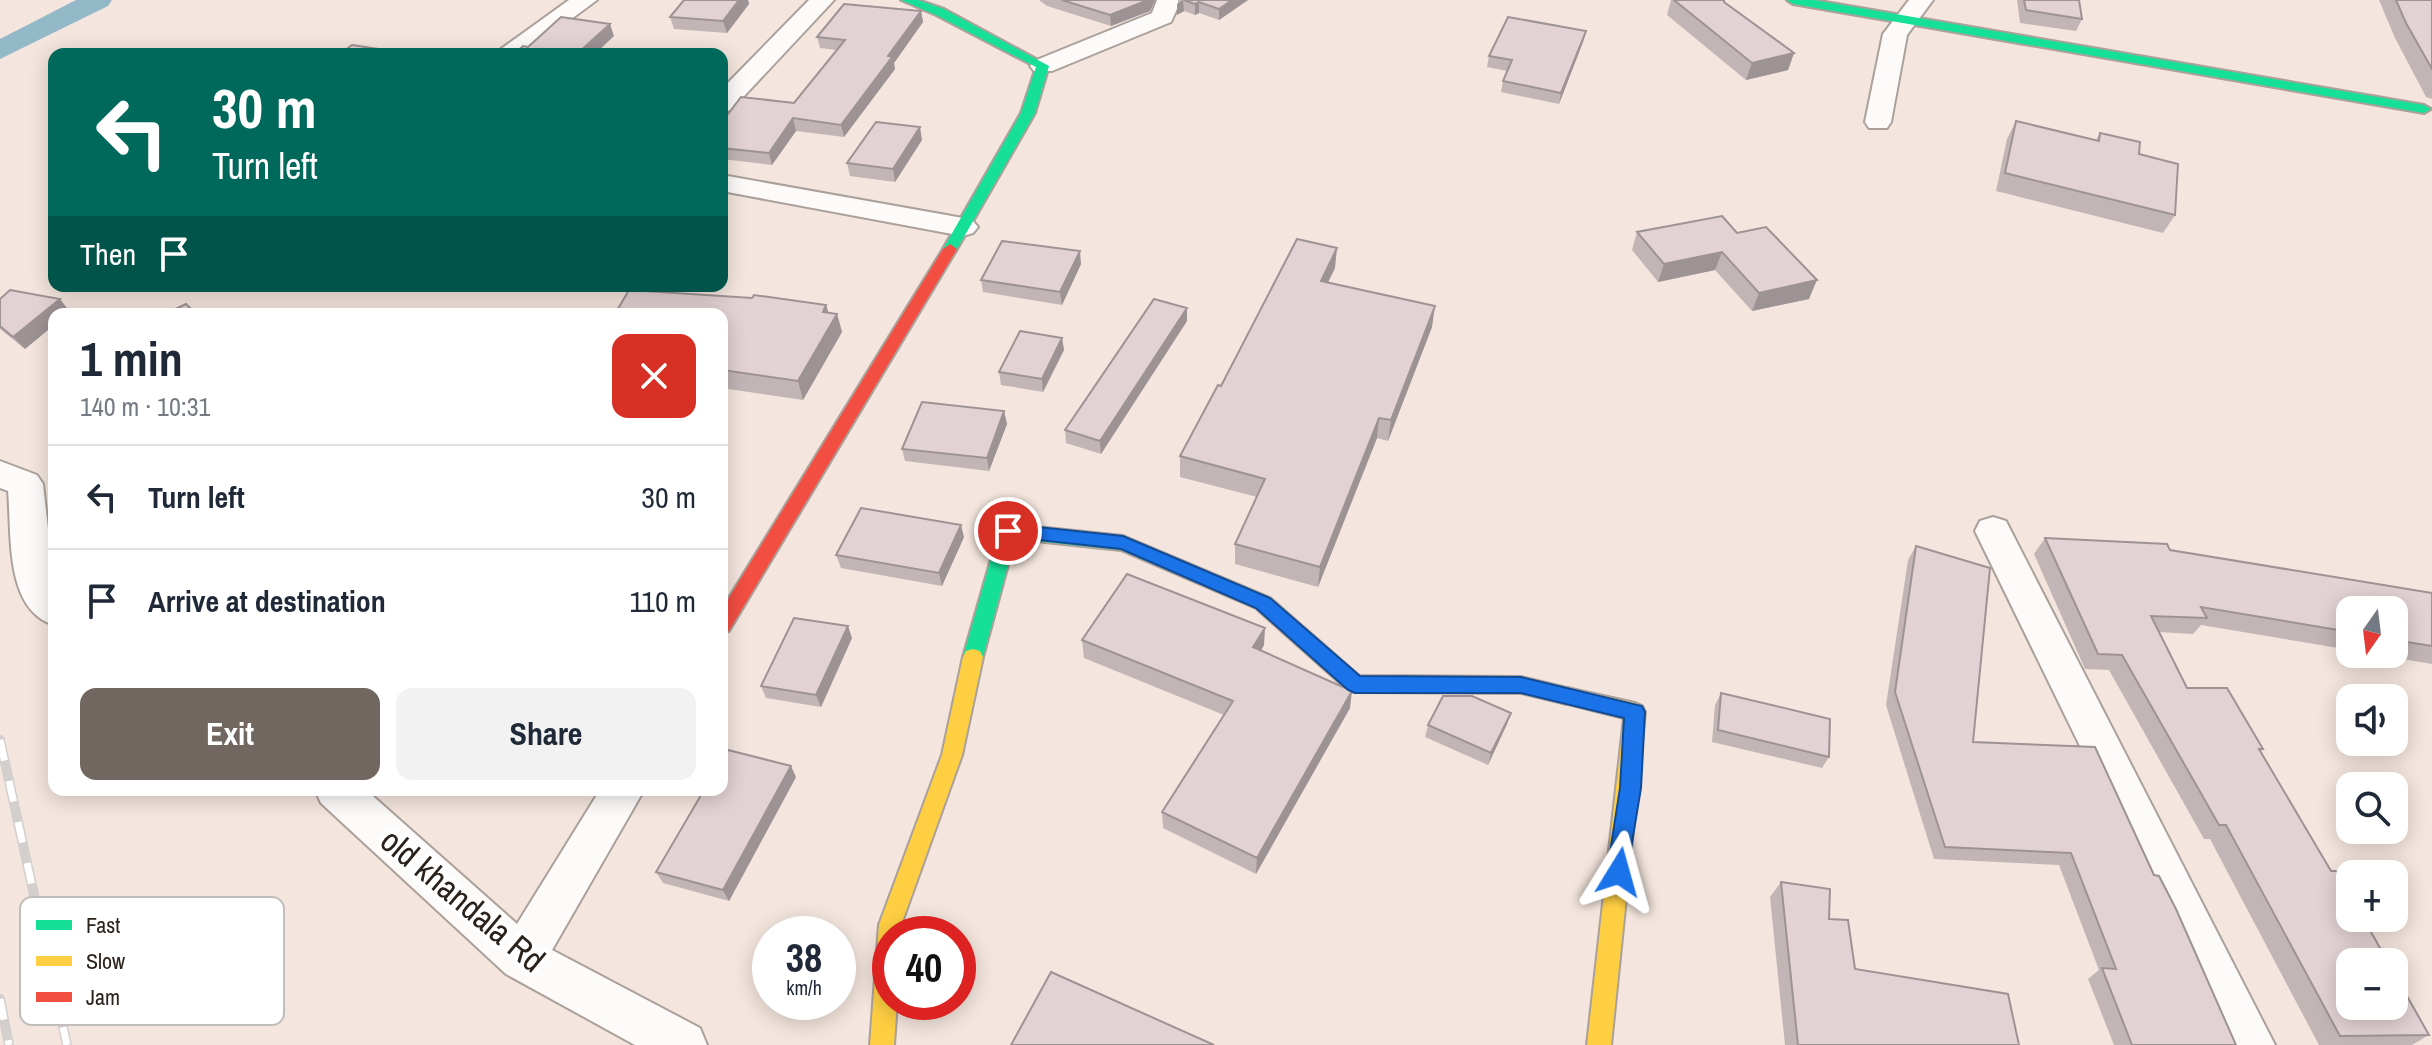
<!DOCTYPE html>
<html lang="en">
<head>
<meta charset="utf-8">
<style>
	body { margin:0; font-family:"Archivo Narrow",sans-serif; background:#f2f2f3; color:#1f2937; height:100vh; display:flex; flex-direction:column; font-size:30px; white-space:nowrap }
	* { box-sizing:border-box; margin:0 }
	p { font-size:26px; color:#747a83 }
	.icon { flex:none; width:44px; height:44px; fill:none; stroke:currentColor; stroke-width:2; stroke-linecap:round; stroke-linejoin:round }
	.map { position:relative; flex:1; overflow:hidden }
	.side { position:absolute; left:48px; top:308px; width:680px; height:488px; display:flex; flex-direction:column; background:#fff; border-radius:16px; box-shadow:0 4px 20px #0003 }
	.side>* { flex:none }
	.hud { position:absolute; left:48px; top:48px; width:680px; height:244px; border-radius:16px; box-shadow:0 4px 20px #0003; background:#00695c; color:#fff; overflow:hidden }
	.needle { width:52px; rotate:194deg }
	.fabs { position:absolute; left:2336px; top:596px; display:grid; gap:16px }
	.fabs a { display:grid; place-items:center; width:72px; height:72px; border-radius:16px; background:#fff; box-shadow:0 4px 20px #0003; font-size:40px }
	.speed { position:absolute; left:752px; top:916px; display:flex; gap:16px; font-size:40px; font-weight:700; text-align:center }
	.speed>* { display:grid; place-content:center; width:104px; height:104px; border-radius:50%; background:#fff; box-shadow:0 4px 20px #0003; line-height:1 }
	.speed small { font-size:20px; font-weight:400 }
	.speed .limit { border:12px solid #d22; background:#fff; color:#111 }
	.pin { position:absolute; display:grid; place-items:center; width:68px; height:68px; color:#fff; margin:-34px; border:4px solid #fff; border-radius:50%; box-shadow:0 2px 8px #0007 }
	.me { position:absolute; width:88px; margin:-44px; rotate:8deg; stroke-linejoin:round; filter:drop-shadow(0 0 6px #0008) }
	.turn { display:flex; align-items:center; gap:28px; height:168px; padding:0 32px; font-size:36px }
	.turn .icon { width:104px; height:104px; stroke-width:2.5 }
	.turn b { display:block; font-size:56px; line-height:68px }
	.then { display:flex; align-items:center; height:76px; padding:0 32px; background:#0003; gap:16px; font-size:30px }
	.round { display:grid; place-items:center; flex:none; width:84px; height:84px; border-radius:16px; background:#f2f2f3 }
	.head { display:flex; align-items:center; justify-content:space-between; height:136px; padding:0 32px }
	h1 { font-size:48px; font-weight:800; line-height:60px }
	.primary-button { display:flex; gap:16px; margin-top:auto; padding:16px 32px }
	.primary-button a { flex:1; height:92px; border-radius:16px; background:#726760; color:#fff; font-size:32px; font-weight:800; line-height:92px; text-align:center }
	.primary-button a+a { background:#f2f2f3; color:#1f2937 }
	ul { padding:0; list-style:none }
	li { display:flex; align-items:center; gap:24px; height:104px; padding:0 32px; border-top:2px solid #e0e1e3 }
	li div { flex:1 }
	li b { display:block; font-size:30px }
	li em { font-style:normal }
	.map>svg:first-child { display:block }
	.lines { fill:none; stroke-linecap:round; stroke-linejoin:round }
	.canal { fill:#93b8c8; fill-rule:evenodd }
	.street-casing { stroke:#aba19a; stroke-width:4 }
	.fast-casing { stroke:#aba19a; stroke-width:4 }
	.slow-casing { stroke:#aba19a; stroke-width:4 }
	.jam-casing { stroke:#aba19a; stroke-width:4 }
	.street { fill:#fdfbfa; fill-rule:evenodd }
	.fast { fill:#16e098; fill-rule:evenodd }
	.slow { fill:#ffcf43; fill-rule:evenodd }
	.jam { fill:#f24e42; fill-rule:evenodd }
	.rail-casing { stroke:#d3cfcd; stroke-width:10 }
	.rail { stroke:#fff; stroke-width:7; stroke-dasharray:21; stroke-linecap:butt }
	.wall { fill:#c2b5b5 }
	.shaded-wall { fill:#9e9394 }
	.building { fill:#e2d2d3; stroke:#9e9394; stroke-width:2 }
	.route { fill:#1a73e8; stroke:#114b97; stroke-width:2 }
	.labels { text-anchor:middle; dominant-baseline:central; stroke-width:8; stroke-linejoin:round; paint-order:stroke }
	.near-street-label { font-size:34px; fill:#2c221c; stroke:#fff }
	.key { fill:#fff; stroke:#c0bdbb; stroke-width:2 }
	.key-label { font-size:22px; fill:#2c221c }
</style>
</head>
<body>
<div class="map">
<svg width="2432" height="1045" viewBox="0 0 2432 1045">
	<rect width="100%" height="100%" fill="#f4e6de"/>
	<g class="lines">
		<path class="canal" d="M76,0H112L108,6L0,59V39Z"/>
		<defs>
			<path id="street" d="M569,0H597L524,54H494Z
				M809,0H834L731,110L722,112V89Z
				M1157,0H1181L1171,22L1052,71H1034L1030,66L1034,61L1152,13Z
				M1909,0H1933L1907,35L1891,122L1887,128H1869L1865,122L1883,34Z
				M722,175L963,218L973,221L978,227L973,233L963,236L722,191Z
				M0,461L37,475L43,484L54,582V625C4,609 12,534 8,491L0,488Z
				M1993,517L2006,521L2011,531L2275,1045H2226L1975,531L1980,521Z
				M315,790H366L517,924L600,790H644L552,950L700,1028L707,1045H635L506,974L321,803Z"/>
			<path id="fast" d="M901,0H918L944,9L1049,66L1035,113L957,249L950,254L943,249L1021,113L1036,67L936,15Z
				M1787,0H1814L2424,105L2431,109L2424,113L1793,4Z
				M1008,524L1123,536L1270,598L1359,676L1521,677L1567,688L1574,690L1577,696L1574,702L1567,704L1521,693L1355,692L1348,690L1256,608L1121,550L1015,539L983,657L980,663L973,665L966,663L963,657L999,531L1002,526Z"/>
			<path id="slow" d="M973,649L980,651L983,657L962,755L901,925V934H890V1002H897L894,1045H870L879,925L942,755L963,657L966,651Z
				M1567,688L1635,703L1642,706L1645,712L1611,1045H1587L1624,718L1560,702L1557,696L1560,690Z"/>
			<path id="jam" d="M950,244L957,249L729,631L722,634V609L943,249Z"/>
		</defs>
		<use href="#street" class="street-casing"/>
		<use href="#fast" class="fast-casing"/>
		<use href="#slow" class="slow-casing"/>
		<use href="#jam" class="jam-casing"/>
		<use href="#street" class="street"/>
		<use href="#fast" class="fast"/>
		<use href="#slow" class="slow"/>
		<use href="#jam" class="jam"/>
		<defs>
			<path id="rail" d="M0,740L67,1045
				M0,999L9,1045"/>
		</defs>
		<use href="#rail" class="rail-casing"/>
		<use href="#rail" class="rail"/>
	</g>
	<path class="wall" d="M684,0H748L749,4L727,33L674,29L670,17Z
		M1039,0H1155L1150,11L1111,26L1047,6Z
		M1178,0H1248L1219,20L1199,13L1195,15L1184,11L1177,15Z
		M1671,0H1724V2L1794,53L1788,70L1746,80L1667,15Z
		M2017,0H2079L2082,19L2076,31L2020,23Z
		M2379,0H2432V99L2426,97L2395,38Z
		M921,11L923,22L894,63L895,69L844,137L796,131L772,165L722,159V122L794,103L837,50L820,48L817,37Z
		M1586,31L1583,42L1559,104L1501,92L1503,81L1507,71L1487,67L1489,56Z
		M2016,121L2096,140L2100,133L2139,154L2175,215L2163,233L1996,191L2007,139Z
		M922,140L895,182L850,176L847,163Z
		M1637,232L1737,233L1809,299L1752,311L1715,270L1658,282L1632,250Z
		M1081,264L1062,305L983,292L981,280Z
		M1335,268L1328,282L1432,327L1388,441L1377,438L1318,587L1235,564V544L1257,497L1180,477V456L1221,386Z
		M0,299L70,312L54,314V325L25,349L0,329Z
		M826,305L828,312L837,314L842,332L803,400L722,388V314Z
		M1187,308V321L1101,454L1066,443L1065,430Z
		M1062,338L1064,350L1043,392L1001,385L999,372Z
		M1004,411L1007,424L989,471L905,461L902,449Z
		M964,537L942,586L841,568L836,555Z
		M2045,538L2170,550L2432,593V664L2373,654H2394V610H2350V650L2201,625L2193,634L2159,632L2187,688L2263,749L2260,752L2429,1035L2412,1045H2319L2210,839H2204L2109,670L2085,669L2034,554Z
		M1916,546L1973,742L2154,875L2236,1045H2114L2088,979L2099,970L2059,865L1934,859L1886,705L1908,560Z
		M852,638L821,707L766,698L761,686Z
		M1082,640L1264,645L1261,651L1350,708L1256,874L1163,828L1162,812L1224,715L1084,658Z
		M1721,693L1829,757L1822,768L1712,742L1715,705Z
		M1507,724L1488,765L1425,737L1428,725Z
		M796,777L729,901L663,883L656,872Z
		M1781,882L1829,919L1855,969L2019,1045H1785L1770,897Z"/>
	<path class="shaded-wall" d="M739,0H748L749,4L727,33L723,21Z
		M1148,0H1155L1150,11L1111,26L1110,15Z
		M1183,0L1184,11L1177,15V4Z
		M1232,0H1248L1219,20V9Z
		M1199,2V13L1195,15V4Z
		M921,11L923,22L894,63L895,69L844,137L841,125L888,56Z
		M610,24L614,36L595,54H577Z
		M1586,31L1583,42L1559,104L1561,93Z
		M1794,53L1788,70L1746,80L1752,63Z
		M793,118L796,131L772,165L769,153Z
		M920,127L922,140L895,182L893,169Z
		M1337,248L1335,268L1319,301L1321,281Z
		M1080,251L1081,264L1062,305L1060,292Z
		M1722,252L1715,270L1658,282L1664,264Z
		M1817,280L1809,299L1752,311L1759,293Z
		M60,299L70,312L68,314H54V325L25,349L13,337Z
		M826,305L832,324L837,314L842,332L803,400L798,381L823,312Z
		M1435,306L1432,327L1388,441L1391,420Z
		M1187,308V321L1101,454L1100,441Z
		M1062,338L1064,350L1043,392L1042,379Z
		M1004,411L1007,424L989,471L987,458Z
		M1379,418L1377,438L1318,587L1320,567Z
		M961,525L964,537L942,586L939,573Z
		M848,626L852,638L821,707L816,695Z
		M1265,628L1264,645L1253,665V647Z
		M1352,691L1350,708L1256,874L1257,858Z
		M1511,713L1507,724L1488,765L1491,753Z
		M791,766L796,777L729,901L723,890Z"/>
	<path class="building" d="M684,0H739L723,21L670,17Z
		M1062,0H1148L1110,15Z
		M1184,0H1232L1219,9L1199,2L1195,4Z
		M1674,0H1724V2L1794,53L1752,63Z
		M2024,0H2079L2082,19L2026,10Z
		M2396,0H2432V69L2406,23Z
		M844,4L921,11L888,56L892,57L841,125L793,118L769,153L722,148V122L741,97L794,103L845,40L817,37Z
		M561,17L610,24L577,54H514L523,46L528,47Z
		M1508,17L1586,31L1561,93L1503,81L1512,60L1489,56Z
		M352,45L405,53L340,54Z
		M2016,121L2099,141L2100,133L2140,142L2139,154L2178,164L2175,215L2005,173Z
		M876,122L920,127L893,169L847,163Z
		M1722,216L1737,233L1766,227L1817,280L1759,293L1722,252L1664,264L1637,232Z
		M1297,239L1337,248L1321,281L1435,306L1391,420L1379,418L1320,567L1235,544L1265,479L1180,456L1218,385L1221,386Z
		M1002,241L1080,251L1060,292L981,280Z
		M10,290L60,299L13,337L0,326V299Z
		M629,290L752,298L754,295L826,305L823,312L837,314L798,381L722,370V314H615Z
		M1154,299L1187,308L1100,441L1065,430Z
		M186,304L196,314H165Z
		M1020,331L1062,338L1042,379L999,372Z
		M922,402L1004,411L987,458L902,449Z
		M861,508L961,525L939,573L836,555Z
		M2045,538L2167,544L2170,550L2432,593V646L2394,640V610H2350V632L2201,607L2207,618L2151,616L2187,688H2227L2263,749H2259L2331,871H2336L2350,895V918H2363L2388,962H2350V1006H2394V973L2429,1035L2340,1036L2226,825H2219L2122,655L2098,654Z
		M1916,546L1990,568L1973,742L2095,747L2154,875L2159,876L2176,909L2236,1045H2132L2102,968L2116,969L2071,853L1945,847L1895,692Z
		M1127,574L1265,628L1253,647L1352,691L1257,858L1162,812L1233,701L1082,640Z
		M794,618L848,626L816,695L761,686Z
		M1721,693L1830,719L1829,757L1718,730Z
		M1443,696H1472L1511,713L1491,753L1428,725Z
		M728,750L791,766L723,890L656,872L704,790H722V760Z
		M1781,882L1830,889L1829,919L1848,920L1855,969L2008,994L2019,1045H1798Z
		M1051,972L1214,1045H1011Z"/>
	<path class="route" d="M1008,524L1123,536L1270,598L1360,676L1521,677L1642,706L1645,712L1641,788L1626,879L1619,882L1611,879L1607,872L1620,788L1624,718L1521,693H1355L1348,690L1256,608L1121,549L1002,536L999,531L1002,526Z"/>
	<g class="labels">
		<g class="near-street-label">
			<text transform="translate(463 900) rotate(40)">old khandala Rd</text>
		</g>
	</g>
	<rect x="20" y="897" width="264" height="128" rx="12" class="key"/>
	<rect x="36" y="920" width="36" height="10" fill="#16e098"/>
	<rect x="36" y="956" width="36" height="10" fill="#ffcf43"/>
	<rect x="36" y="992" width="36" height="10" fill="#f24e42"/>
	<g class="key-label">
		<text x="86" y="933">Fast</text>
		<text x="86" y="969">Slow</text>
		<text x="86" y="1005">Jam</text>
	</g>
</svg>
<div class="fabs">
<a><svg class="needle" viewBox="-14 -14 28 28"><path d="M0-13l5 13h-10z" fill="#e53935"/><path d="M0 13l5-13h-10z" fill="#747a83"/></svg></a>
<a><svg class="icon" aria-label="sound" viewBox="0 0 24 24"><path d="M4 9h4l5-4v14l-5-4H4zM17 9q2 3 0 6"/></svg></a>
<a><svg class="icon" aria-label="search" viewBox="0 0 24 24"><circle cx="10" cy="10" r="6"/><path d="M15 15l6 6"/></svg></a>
<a>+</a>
<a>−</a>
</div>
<div class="speed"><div>38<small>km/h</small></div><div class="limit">40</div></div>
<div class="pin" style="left:1008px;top:531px;background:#d93025"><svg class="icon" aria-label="arrive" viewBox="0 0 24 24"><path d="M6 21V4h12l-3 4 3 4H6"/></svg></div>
<svg class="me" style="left:1619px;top:872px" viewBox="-20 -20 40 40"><path d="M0-17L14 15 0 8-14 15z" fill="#1a73e8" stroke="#fff" stroke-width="4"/></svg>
<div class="hud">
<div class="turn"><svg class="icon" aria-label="left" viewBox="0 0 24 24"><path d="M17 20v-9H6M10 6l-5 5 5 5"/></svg><div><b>30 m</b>Turn left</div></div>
<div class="then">Then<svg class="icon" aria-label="arrive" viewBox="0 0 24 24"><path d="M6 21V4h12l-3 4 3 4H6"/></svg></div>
</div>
<section class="side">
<div class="head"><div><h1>1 min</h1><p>140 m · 10:31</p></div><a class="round" style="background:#d93025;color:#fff"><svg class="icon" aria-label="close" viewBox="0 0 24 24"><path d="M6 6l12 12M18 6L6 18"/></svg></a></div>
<ul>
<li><svg class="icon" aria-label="left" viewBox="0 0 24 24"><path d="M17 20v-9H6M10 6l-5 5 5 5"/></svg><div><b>Turn left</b></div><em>30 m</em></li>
<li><svg class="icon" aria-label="arrive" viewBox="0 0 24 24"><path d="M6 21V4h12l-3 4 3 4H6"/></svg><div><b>Arrive at destination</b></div><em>110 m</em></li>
</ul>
<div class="primary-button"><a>Exit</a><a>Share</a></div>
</section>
</div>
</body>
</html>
